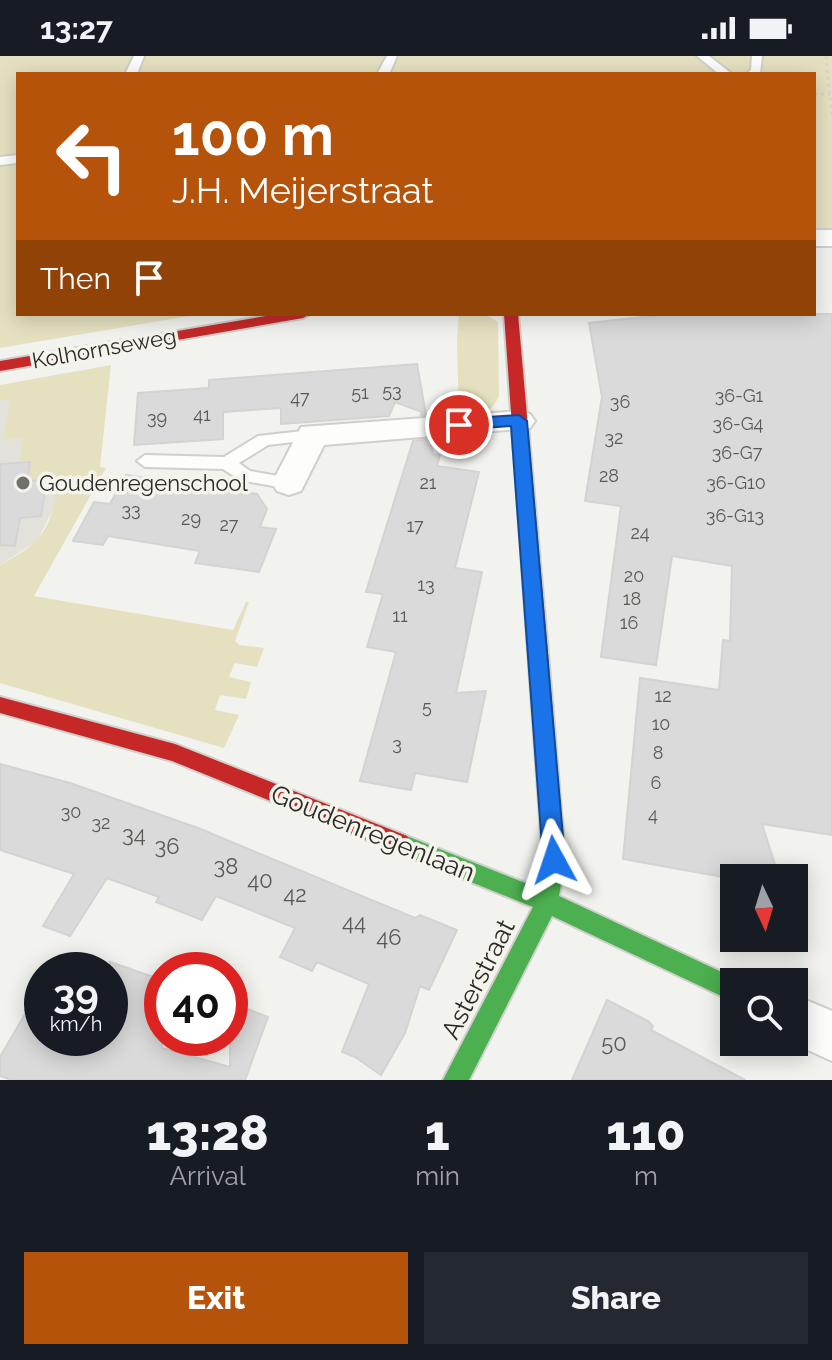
<!DOCTYPE html>
<html lang="en">
<head>
<meta charset="utf-8">
<style>
	body { margin:0; font-family:Raleway,sans-serif; background:#242831; color:#f1f3f6; height:100vh; display:flex; flex-direction:column; font-size:30px; white-space:nowrap }
	* { box-sizing:border-box; margin:0 }
	p { font-size:26px; color:#9ea1a6 }
	.icon { flex:none; width:44px; height:44px; fill:none; stroke:currentColor; stroke-width:2; stroke-linecap:round; stroke-linejoin:round }
	.map { position:relative; height:1024px; overflow:hidden }
	.sheet { display:flex; flex-direction:column; background:#171b24; flex:1 }
	.sheet>* { flex:none }
	.top-card { position:absolute; left:16px; top:16px; width:800px; height:244px; border-radius:0px; box-shadow:0 4px 20px #0003; background:#b45309; color:#fff; overflow:hidden }
	.needle { width:52px; rotate:176deg }
	.buttons { position:absolute; left:720px; top:808px; display:grid; gap:16px }
	.buttons a { display:grid; place-items:center; width:88px; height:88px; border-radius:0px; background:#171b24; box-shadow:0 4px 20px #0003; font-size:40px }
	.speed { position:absolute; left:24px; top:896px; display:flex; gap:16px; font-size:40px; font-weight:700; text-align:center }
	.speed>* { display:grid; place-content:center; width:104px; height:104px; border-radius:50%; background:#171b24; box-shadow:0 4px 20px #0003; line-height:1 }
	.speed small { font-size:20px; font-weight:400 }
	.speed .limit { border:12px solid #d22; background:#fff; color:#111 }
	.pin { position:absolute; display:grid; place-items:center; width:68px; height:68px; color:#fff; margin:-34px; border:4px solid #fff; border-radius:50%; box-shadow:0 2px 8px #0007 }
	.me { position:absolute; width:88px; margin:-44px; rotate:355deg; stroke-linejoin:round; filter:drop-shadow(0 0 6px #0008) }
	.turn { display:flex; align-items:center; gap:28px; height:168px; padding:0 24px; font-size:36px }
	.turn .icon { width:104px; height:104px; stroke-width:2.5 }
	.turn b { display:block; font-size:56px; line-height:68px }
	.then { display:flex; align-items:center; height:76px; padding:0 24px; background:#0003; gap:16px; font-size:30px }
	.eta { display:flex; justify-content:space-evenly; align-items:center; height:136px; text-align:center }
	.eta b { font-size:48px; font-weight:800; line-height:56px }
	.button { display:flex; gap:16px; margin-top:auto; padding:16px 24px }
	.button a { flex:1; height:92px; border-radius:0px; background:#b45309; color:#fff; font-size:32px; font-weight:800; line-height:92px; text-align:center }
	.button a+a { background:#242831; color:#f1f3f6 }
	.status { display:flex; justify-content:space-between; align-items:center; height:56px; padding:0 40px; background:#171b24; direction:ltr }
	.status svg { height:22px; fill:currentColor }
	.map>svg:first-child { display:block }
	.built { fill:#e3e2da }
	.green { fill:#e5e1c0 }
	.building { fill:#dadada; stroke:#d2d3d2; stroke-width:2 }
	.lines { fill:none; stroke-linecap:round; stroke-linejoin:round }
	.lane-casing { stroke:#cfcfcb; stroke-width:4 }
	.street-casing { stroke:#cfcfcb; stroke-width:4 }
	.fast-casing { stroke:#cfcfcb; stroke-width:4 }
	.jam-casing { stroke:#cfcfcb; stroke-width:4 }
	.path { stroke:#d5d5d4; stroke-width:3; stroke-dasharray:3 4; stroke-linecap:butt }
	.lane { fill:#fdfdfc; fill-rule:evenodd }
	.street { fill:#fdfdfc; fill-rule:evenodd }
	.fast { fill:#4caf50; fill-rule:evenodd }
	.jam { fill:#c62828; fill-rule:evenodd }
	.route { fill:#1a73e8; stroke:#114b97; stroke-width:2 }
	.poi-dot { fill:#70706d; stroke:#f4f3ec; stroke-width:3 }
	.labels { text-anchor:middle; dominant-baseline:central; stroke-width:7; stroke-linejoin:round; paint-order:stroke }
	.number-label { font-size:18px; fill:#595956 }
	.street-label { font-size:22px; fill:#2a2a27; stroke:#f4f3ec }
	.poi-label { font-size:22px; fill:#2a2a27; stroke:#f4f3ec; text-anchor:start }
	.near-number-label { font-size:22px; fill:#595956 }
	.near-street-label { font-size:26px; fill:#2a2a27; stroke:#f4f3ec }
</style>
</head>
<body>
<div class="status"><b>13:27</b><svg viewBox="0 0 49 12"><path d="M0 12V9h3v3zM5 12V6h3v6zM10 12V3h3v9zM15 12V0h3v12zM26 1h20v11H26zM47 4h2v5h-2z"/></svg></div>
<div class="map">
<svg width="832" height="1024" viewBox="0 0 832 1024">
	<rect width="100%" height="100%" fill="#f2f2ee"/>
	<path class="built" d="M0,344H11L23,382L20,407L30,406L47,424L58,430L55,450L37,485L0,509Z"/>
	<path class="green" d="M0,0H832V177H814V18H18V258H201L0,292Z
		M459,258H485L498,266L499,340C491,359 477,359 459,361L457,285Z
		M111,309L100,411L106,412L34,540L233,574L246,546H249L235,585L239,589L264,592L257,611L235,607L229,621L251,626L246,643L220,639L215,654L239,659L224,692L0,627V509C39,488 51,476 57,430H47L46,424L27,425L30,406L19,407L23,382L3,383L11,344H0V329Z"/>
	<path class="building" d="M671,258H832V779L762,768L778,818L741,812L740,822L734,823L623,803L640,622L719,634L723,584L730,585L732,510L672,500L656,609L601,601L621,450L585,445L602,341L589,267Z
		M417,308L426,359H421L422,356L395,346L389,360L281,368V352L223,356V383L134,389L138,337L209,332V324Z
		M430,383L433,398L440,399L437,410L479,416L455,512L482,516L456,637L486,635L467,726L415,717L411,734L360,725L396,596L367,591L383,538L366,536L413,385Z
		M30,406L27,425L47,424L41,460L20,462L15,490L0,489V408Z
		M126,419L257,438L267,453L260,471L276,473L259,516L195,507L200,495L108,480L103,489L73,485L94,446L110,448Z
		M0,708L70,727L198,772L415,862L420,859L457,874L429,934L420,930L405,977L381,1019L355,1001L342,996L369,928L317,906L312,915L280,901L295,872L216,840L202,864L156,846L159,841L107,822L70,880L43,870L74,818L0,794Z
		M110,906L162,924V992L230,1011V946L268,961L245,1024H12L0,1020V1001L42,929V982H110Z
		M607,944L648,965L653,970L651,974L745,1024H572Z"/>
	<g class="lines">
		<defs>
			<path id="lane" d="M134,0H144L137,18H125Z
				M387,0H397L389,18H377Z
				M697,0H709L732,18H719Z
				M752,0H762L760,18H746L751,14Z
				M18,99V107L0,109V101Z
				M312,374L320,379L318,383L268,389L239,407L250,415L295,423L297,427L289,433L240,424L223,413L145,411L137,405L145,399L224,401L258,380Z"/>
			<path id="street" d="M814,174H832V190H814Z
				M519,355L530,358L535,365L530,372L324,389L301,435L289,439L277,435L272,427L301,371Z
				M794,939L832,955V1005L790,986H794Z"/>
			<path id="fast" d="M539,601L546,604L549,609L565,804L559,840L743,926H734V946L552,860L469,1024H443L533,851L391,794L388,787L391,780L399,777L538,832L543,804L529,609L532,604Z"/>
			<path id="jam" d="M278,258H310L303,262L0,315V305Z
				M504,258H518L549,609L546,614L539,617L532,614L529,609Z
				M0,641L175,688L407,780L410,787L407,794L399,797L172,705L0,657Z"/>
		</defs>
		<use href="#lane" class="lane-casing"/>
		<use href="#street" class="street-casing"/>
		<use href="#fast" class="fast-casing"/>
		<use href="#jam" class="jam-casing"/>
		<path class="path" d="M826,0L832,59
			M814,38H830"/>
		<use href="#lane" class="lane"/>
		<use href="#street" class="street"/>
		<use href="#fast" class="fast"/>
		<use href="#jam" class="jam"/>
	</g>
	<path class="route" d="M519,359L527,365L565,804L562,811L554,814L546,811L543,804L511,370L459,374L451,369L459,363Z"/>
	<circle class="poi-dot" cx="23" cy="427" r="8"/>
	<g class="labels">
		<g class="number-label">
			<text x="392" y="334">53</text>
			<text x="360" y="336">51</text>
			<text x="739" y="339">36-G1</text>
			<text x="300" y="341">47</text>
			<text x="620" y="345">36</text>
			<text x="202" y="358">41</text>
			<text x="157" y="361">39</text>
			<text x="738" y="367">36-G4</text>
			<text x="614" y="381">32</text>
			<text x="737" y="396">36-G7</text>
			<text x="609" y="419">28</text>
			<text x="428" y="426">21</text>
			<text x="736" y="426">36-G10</text>
			<text x="131" y="453">33</text>
			<text x="735" y="459">36-G13</text>
			<text x="191" y="462">29</text>
			<text x="229" y="468">27</text>
			<text x="415" y="469">17</text>
			<text x="640" y="476">24</text>
			<text x="634" y="519">20</text>
			<text x="426" y="528">13</text>
			<text x="632" y="542">18</text>
			<text x="400" y="559">11</text>
			<text x="629" y="566">16</text>
			<text x="663" y="639">12</text>
			<text x="427" y="650">5</text>
			<text x="661" y="667">10</text>
			<text x="397" y="687">3</text>
			<text x="658" y="696">8</text>
			<text x="656" y="726">6</text>
			<text x="71" y="755">30</text>
			<text x="653" y="758">4</text>
			<text x="101" y="766">32</text>
		</g>
		<g class="street-label">
			<text transform="translate(104 292) rotate(-10)">Kolhornseweg</text>
		</g>
		<g class="poi-label">
			<text x="39" y="427">Goudenregenschool</text>
		</g>
		<g class="near-number-label">
			<text x="134" y="778">34</text>
			<text x="167" y="790">36</text>
			<text x="226" y="810">38</text>
			<text x="260" y="824">40</text>
			<text x="295" y="838">42</text>
			<text x="354" y="866">44</text>
			<text x="389" y="881">46</text>
			<text x="614" y="987">50</text>
		</g>
		<g class="near-street-label">
			<text transform="translate(373 777) rotate(22)">Goudenregenlaan</text>
			<text transform="translate(478 923) rotate(-63)">Asterstraat</text>
		</g>
	</g>
</svg>
<div class="buttons">
<a><svg class="needle" viewBox="-14 -14 28 28"><path d="M0-13l5 13h-10z" fill="#e53935"/><path d="M0 13l5-13h-10z" fill="#9ea1a6"/></svg></a>
<a><svg class="icon" aria-label="search" viewBox="0 0 24 24"><circle cx="10" cy="10" r="6"/><path d="M15 15l6 6"/></svg></a>
</div>
<div class="speed"><div>39<small>km/h</small></div><div class="limit">40</div></div>
<div class="pin" style="left:459px;top:369px;background:#d93025"><svg class="icon" aria-label="arrive" viewBox="0 0 24 24"><path d="M6 21V4h12l-3 4 3 4H6"/></svg></div>
<svg class="me" style="left:554px;top:804px" viewBox="-20 -20 40 40"><path d="M0-17L14 15 0 8-14 15z" fill="#1a73e8" stroke="#fff" stroke-width="4"/></svg>
<div class="top-card">
<div class="turn"><svg class="icon" aria-label="left" viewBox="0 0 24 24"><path d="M17 20v-9H6M10 6l-5 5 5 5"/></svg><div><b>100 m</b>J.H. Meijerstraat</div></div>
<div class="then">Then<svg class="icon" aria-label="arrive" viewBox="0 0 24 24"><path d="M6 21V4h12l-3 4 3 4H6"/></svg></div>
</div>
</div>
<section class="sheet">
<div class="eta">
<div><b>13:28</b><p>Arrival</p></div>
<div><b>1</b><p>min</p></div>
<div><b>110</b><p>m</p></div>
</div>
<div class="button"><a>Exit</a><a>Share</a></div>
</section>
</body>
</html>
